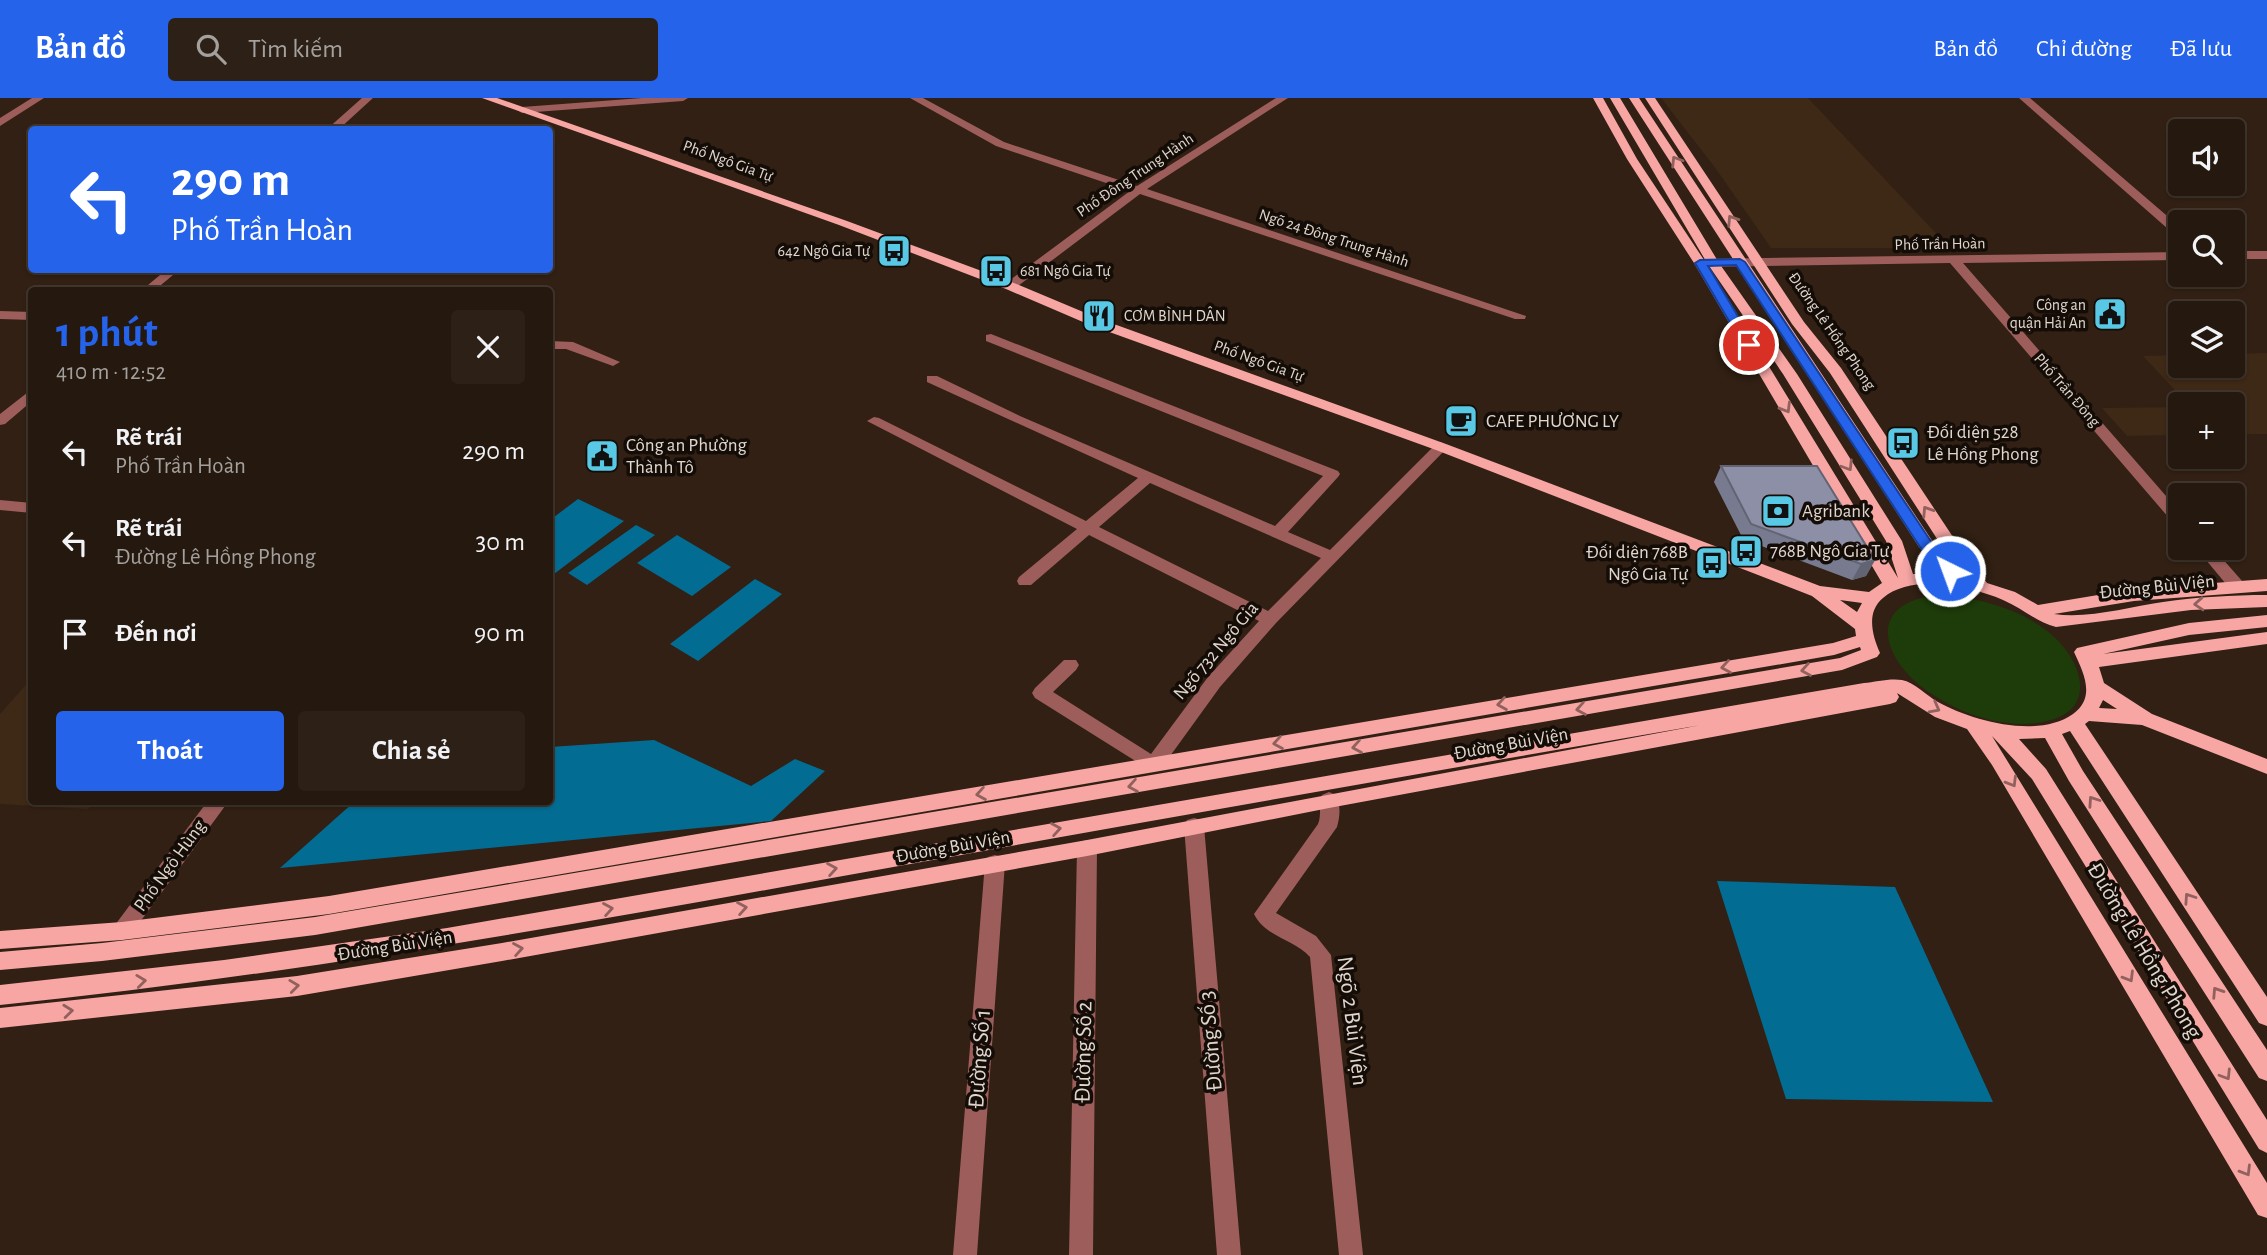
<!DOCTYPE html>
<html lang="vi">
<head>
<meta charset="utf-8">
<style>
	body { margin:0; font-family:"Alegreya Sans",sans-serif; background:#2d2117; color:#f1f3f6; height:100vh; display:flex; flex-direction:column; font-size:26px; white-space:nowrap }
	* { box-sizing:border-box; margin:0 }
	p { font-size:23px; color:#a3a09e }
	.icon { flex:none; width:38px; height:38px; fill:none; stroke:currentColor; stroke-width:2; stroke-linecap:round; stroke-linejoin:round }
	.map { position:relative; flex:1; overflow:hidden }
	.drawer { position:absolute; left:28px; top:189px; width:525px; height:518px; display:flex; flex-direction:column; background:#25180e; border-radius:7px; box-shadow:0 2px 5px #0004,0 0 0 2px #42372e }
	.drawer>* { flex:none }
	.top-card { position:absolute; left:28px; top:28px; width:525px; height:147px; border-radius:7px; box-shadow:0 2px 5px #0004,0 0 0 2px #42372e; background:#2563eb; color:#fff; overflow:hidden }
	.buttons { position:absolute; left:2168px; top:21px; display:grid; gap:14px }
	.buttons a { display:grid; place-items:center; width:77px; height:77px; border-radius:7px; background:#25180e; box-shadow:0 2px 5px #0004,0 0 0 2px #42372e; font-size:35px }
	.pin { position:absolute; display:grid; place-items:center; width:60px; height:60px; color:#fff; margin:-30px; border:4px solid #fff; border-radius:50%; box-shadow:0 2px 7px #0007 }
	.me { position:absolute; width:77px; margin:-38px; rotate:318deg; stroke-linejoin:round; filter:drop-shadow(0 0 5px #0008) }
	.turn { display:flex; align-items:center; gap:24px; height:147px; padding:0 28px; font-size:32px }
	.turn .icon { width:91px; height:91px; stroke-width:2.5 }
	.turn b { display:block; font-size:49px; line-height:60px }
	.round { display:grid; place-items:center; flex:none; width:74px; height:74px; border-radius:7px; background:#2d2117 }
	.summary { display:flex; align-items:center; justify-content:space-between; height:119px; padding:0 28px }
	h1 { font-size:42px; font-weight:700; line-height:52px; color:#2563eb }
	.primary-button { display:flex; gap:14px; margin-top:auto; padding:14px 28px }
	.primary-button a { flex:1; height:80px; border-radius:7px; background:#2563eb; color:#fff; font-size:28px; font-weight:700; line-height:80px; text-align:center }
	.primary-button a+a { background:#2d2117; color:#f1f3f6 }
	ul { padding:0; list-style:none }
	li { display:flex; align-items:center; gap:21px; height:91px; padding:0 28px }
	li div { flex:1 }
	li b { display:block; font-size:26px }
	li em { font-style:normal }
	header { display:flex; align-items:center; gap:42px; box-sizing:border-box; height:98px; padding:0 35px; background:#2563eb; color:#fff }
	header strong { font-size:33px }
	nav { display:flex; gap:38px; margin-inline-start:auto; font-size:24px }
	.search { width:490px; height:63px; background:#2d2117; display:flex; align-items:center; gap:18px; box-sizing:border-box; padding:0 24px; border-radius:7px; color:#a3a09e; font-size:26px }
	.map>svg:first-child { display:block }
	.built { fill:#3e2816 }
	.green { fill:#1e3c0a }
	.water { fill:#036c93 }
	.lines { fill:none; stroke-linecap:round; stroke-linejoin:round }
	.minor { fill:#9d5d5b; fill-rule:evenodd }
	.major { fill:#f7a6a4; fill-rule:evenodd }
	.wall { fill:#787b8f }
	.shaded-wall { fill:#626474 }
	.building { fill:#8c8fa6; stroke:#626474; stroke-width:2 }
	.oneway { stroke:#90615d }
	.route { fill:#2563eb; stroke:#184099; stroke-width:2 }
	.labels { text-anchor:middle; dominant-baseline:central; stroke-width:7; stroke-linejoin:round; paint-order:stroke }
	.far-street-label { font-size:16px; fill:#e1d6cd; stroke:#130c07 }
	.far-poi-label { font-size:16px; fill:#e1d6cd; stroke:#130c07; text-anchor:end }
	.poi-label { font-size:19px; fill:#e1d6cd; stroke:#130c07; text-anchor:start }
	.street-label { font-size:19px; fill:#e1d6cd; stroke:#130c07 }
	.near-street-label { font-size:23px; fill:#e1d6cd; stroke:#130c07 }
</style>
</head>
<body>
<header>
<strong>Bản đồ</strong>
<div class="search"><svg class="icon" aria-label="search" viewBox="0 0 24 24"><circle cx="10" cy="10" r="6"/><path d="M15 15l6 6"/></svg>Tìm kiếm</div>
<nav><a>Bản đồ</a><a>Chỉ đường</a><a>Đã lưu</a></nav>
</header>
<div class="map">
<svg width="2267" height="1157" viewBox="0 0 2267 1157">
	<rect width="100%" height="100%" fill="#312013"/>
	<path class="built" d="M1661,0H1808L1950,150H1771L1716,71Z
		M2267,255V336H2233V306H2188L2143,258L2180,257V268H2233V256Z
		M2180,309V337L2127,338L2102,310Z
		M31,581L32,704H94L88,711L0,706V616Z"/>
	<path class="green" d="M1939,497C1988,499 2058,521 2077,572C2081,584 2082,597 2074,608C2065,619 2050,623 2036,625C2001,629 1965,617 1935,598C1885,568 1859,505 1939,497Z"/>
	<path class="water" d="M578,401L624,423L550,479V422Z
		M636,427L655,437L587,487L568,475Z
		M677,437L731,469L692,498L637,465Z
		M755,481L782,496L698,563L670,546Z
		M654,642L751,688L795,661L825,673L771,723L280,770L354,704H550V649Z
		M1717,783L1895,789L1993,1004L1786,1001Z"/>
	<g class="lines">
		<path class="minor" d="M32,0H44L0,28V20Z
			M362,0H373L338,32H326Z
			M642,0H688L683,3L522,15L517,12L522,9Z
			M910,0H923L1004,44L1137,88L1276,0H1288L1147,91L1526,218L1525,221H1515L1140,96L1014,191H1006V185L1130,93L996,48Z
			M2019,0H2030L2180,129V138H2176Z
			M2233,153H2267V161H2233Z
			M2180,154V162L1963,165L2180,414V428L2175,427L1950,165L1700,169L1694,165L1700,161Z
			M166,172H179L155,192H142Z
			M0,213L32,214V222L0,221Z
			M991,236L1338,373L1340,376L1338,379L1288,434L1330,452L1436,346L1441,344L1448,349L1276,525L1220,589L1160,672L1153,674L1035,600L1032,595L1035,590L1064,562H1076L1079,567L1076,572L1053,594L1151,656L1208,579L1259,523L1089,437L1031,487H1019L1017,483L1019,479L1077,431L867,323L874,319L879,320L1086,423L1138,380L927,284V278H937L1020,318L1275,428L1323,378L986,243V237ZM1150,385L1321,460L1268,513L1099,429Z
			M550,243L573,244L620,264L613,268L566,251H550Z
			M32,291V303L5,326L0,327V316Z
			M0,402L32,405V415L0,412Z
			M2196,450H2213L2243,484L2245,488L2243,492H2231Z
			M1329,694L1336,697C1341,708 1340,718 1337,729L1276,815L1316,838L1331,857L1363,1157H1339L1310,859C1294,841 1265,839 1254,816L1318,726C1322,716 1318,706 1322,697Z
			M207,704H228L129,839L122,842L115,839L112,833L115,827Z
			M1194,720L1201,722L1204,728L1241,1157H1217L1184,728L1187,722Z
			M1087,742L1094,744L1097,750L1093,1157H1069L1077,750L1080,744Z
			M995,757L1002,759L1005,765L977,1157H953L985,765L988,759Z"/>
		<path class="major" d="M482,0H497L847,123L1014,185L1100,221L1446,346L1820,488L1869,494L1882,485L1694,165L1627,61L1593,0H1603L1637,61L1706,165L1898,480L1886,443L1783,276L1707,165L1610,0H1620L1719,165L1797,276L1902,443L1913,476H1943L1919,449L1629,0H1639L1931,441L1944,459L1965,479L1941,447L1830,275L1792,226L1645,0H1655L1804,224L1841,270L1953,439L1987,485L2015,494L2038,507L2134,491L2267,481V493L2134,503L2054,516C2089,521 2128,509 2163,504C2197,499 2232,497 2267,497V509L2191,512L2056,529C2036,524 2022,510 2003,502C1970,488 1913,475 1883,500C1866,514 1872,537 1880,555L1877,559L1842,572L315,837L102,863L0,872V854L102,845L315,819L1840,560L1861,552L1860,549L1834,557L329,816L122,842L0,851V833L122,824L329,798L1833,545L1856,538L1855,531L1812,498L1436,352L1090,227L1006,191L839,127ZM1840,502L1862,505L1857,514Z
			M2267,517V529L2189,537L2103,556L2267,534V546L2099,569L2104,585L2152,616L2267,661V676L2142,627L2089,623L2085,626L2267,899V928L2259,925L2070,633L2062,636L2083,673L2267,952V983L2259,980L2069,683L2045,640L2019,641L2046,671L2267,1022V1055L2259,1051L2032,681L1992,638L2267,1085V1120L2258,1117L1992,667L1967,631L1935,619L1897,595L1899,599L1896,604L1890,606L1329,710L1087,758L502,863L297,898L0,930V910L297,878L502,845L1087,742L1701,627C1434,673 1166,720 899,768C600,822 302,876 0,907V887L224,862L447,830L1864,585C1875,584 1890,580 1902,582C1914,584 1927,598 1938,604C1972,623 2038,641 2073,616C2096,599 2084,576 2074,554L2077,550L2189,525ZM2103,602L2117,611L2099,610Z"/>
	</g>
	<path class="wall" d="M1721,368L1875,462L1866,478L1852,482L1743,441L1714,384Z"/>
	<path class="shaded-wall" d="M1875,462L1866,478L1852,482L1861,466Z"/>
	<path class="building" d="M1721,368H1817L1875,462L1861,466L1751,426Z"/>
	<defs><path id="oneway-chevron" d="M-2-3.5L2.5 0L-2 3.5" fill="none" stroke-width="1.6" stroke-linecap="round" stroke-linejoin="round" transform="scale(1.75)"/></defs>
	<g class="oneway">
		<use href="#oneway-chevron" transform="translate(1676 63) rotate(-122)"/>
		<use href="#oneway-chevron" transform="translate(1732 122) rotate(-123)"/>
		<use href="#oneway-chevron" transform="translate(1786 310) rotate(59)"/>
		<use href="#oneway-chevron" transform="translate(1848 368) rotate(58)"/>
		<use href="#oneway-chevron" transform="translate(1927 413) rotate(-123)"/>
		<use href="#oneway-chevron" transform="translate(2199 506) rotate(176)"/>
		<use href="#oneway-chevron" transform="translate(1726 569) rotate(171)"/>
		<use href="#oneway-chevron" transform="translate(1806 572) rotate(170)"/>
		<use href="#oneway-chevron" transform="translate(1502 606) rotate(171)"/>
		<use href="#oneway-chevron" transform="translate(1935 610) rotate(28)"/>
		<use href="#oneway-chevron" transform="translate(1581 611) rotate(170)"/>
		<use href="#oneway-chevron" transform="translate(1278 645) rotate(170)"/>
		<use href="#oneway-chevron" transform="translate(1357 649) rotate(170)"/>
		<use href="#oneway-chevron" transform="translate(2012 684) rotate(59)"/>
		<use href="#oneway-chevron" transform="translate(1133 688) rotate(170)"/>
		<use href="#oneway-chevron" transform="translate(981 696) rotate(170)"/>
		<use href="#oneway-chevron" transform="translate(2093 703) rotate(-124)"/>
		<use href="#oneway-chevron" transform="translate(1056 731) rotate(-10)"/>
		<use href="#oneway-chevron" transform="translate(832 771) rotate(-10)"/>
		<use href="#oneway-chevron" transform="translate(2189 800) rotate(-124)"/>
		<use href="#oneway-chevron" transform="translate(742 810) rotate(-10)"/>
		<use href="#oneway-chevron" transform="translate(608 811) rotate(-10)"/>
		<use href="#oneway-chevron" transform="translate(518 851) rotate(-10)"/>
		<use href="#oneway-chevron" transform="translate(2129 879) rotate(59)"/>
		<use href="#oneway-chevron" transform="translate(141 883) rotate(-7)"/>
		<use href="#oneway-chevron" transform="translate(294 888) rotate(-7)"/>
		<use href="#oneway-chevron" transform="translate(2217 894) rotate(-123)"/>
		<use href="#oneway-chevron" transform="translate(68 913) rotate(-6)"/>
		<use href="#oneway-chevron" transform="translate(2226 977) rotate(58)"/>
		<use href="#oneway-chevron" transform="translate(2246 1073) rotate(59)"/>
	</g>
	<path class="route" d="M1740,161L1745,164L1930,442L1955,470L1957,473L1955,477H1945L1920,449L1736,167L1708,168L1755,247L1749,250L1743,247L1695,165L1700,162Z"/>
	<defs>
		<symbol id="bus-square" viewBox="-11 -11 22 22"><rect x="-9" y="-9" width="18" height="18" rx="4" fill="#59c8e5" stroke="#130c07"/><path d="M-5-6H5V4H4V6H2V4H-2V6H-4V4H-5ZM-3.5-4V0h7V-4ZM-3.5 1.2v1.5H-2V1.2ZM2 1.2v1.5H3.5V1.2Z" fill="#111"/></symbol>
		<symbol id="civic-square" viewBox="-11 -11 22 22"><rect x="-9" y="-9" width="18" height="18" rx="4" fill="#59c8e5" stroke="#130c07"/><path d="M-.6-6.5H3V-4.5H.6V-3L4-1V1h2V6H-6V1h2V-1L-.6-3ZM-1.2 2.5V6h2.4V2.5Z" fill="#111"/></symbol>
		<symbol id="restaurant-square" viewBox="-11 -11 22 22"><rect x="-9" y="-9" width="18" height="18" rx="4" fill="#59c8e5" stroke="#130c07"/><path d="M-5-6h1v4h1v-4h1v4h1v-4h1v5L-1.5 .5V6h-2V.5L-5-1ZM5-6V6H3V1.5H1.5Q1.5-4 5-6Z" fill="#111"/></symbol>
		<symbol id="cafe-square" viewBox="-11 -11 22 22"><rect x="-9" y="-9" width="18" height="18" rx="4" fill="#59c8e5" stroke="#130c07"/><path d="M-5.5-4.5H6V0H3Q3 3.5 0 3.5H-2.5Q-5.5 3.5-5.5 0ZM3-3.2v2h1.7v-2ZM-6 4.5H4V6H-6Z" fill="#111"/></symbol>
		<symbol id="bank-square" viewBox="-11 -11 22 22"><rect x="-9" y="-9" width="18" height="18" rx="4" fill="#59c8e5" stroke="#130c07"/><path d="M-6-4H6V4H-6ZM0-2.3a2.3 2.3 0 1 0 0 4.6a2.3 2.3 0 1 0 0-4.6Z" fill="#111"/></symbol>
	</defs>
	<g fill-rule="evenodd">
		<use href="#bus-square" x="875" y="134" width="38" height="38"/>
		<use href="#bus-square" x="977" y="154" width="38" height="38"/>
		<use href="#civic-square" x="2091" y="197" width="38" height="38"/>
		<use href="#restaurant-square" x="1080" y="199" width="38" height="38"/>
		<use href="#cafe-square" x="1442" y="304" width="38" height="38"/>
		<use href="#bus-square" x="1884" y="326" width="38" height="38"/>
		<use href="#civic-square" x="583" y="339" width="38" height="38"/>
		<use href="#bank-square" x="1759" y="394" width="38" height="38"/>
		<use href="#bus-square" x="1727" y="434" width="38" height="38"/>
		<use href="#bus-square" x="1693" y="446" width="38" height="38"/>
	</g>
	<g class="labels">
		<g class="far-street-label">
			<text transform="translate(728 63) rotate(20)">Phố Ngô Gia Tự</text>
			<text transform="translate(1135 77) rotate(-34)">Phố Đông Trung Hành</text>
			<text transform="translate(1334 140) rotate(18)">Ngõ 24 Đông Trung Hành</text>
			<text transform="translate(1940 146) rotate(-1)">Phố Trần Hoàn</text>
			<text transform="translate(1832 233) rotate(55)">Đường Lê Hồng Phong</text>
			<text transform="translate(1259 263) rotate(20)">Phố Ngô Gia Tự</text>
			<text transform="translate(2067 292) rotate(49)">Phố Trần Đông</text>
		</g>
		<g class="far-poi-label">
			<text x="870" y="153">642 Ngô Gia Tự</text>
			<text x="1020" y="173" text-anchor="start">681 Ngô Gia Tự</text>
			<text x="2086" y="207">Công an<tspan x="2086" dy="18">quận Hải An</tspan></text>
			<text x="1124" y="218" text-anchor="start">CƠM BÌNH DÂN</text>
		</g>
		<g class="poi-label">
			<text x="1486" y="323">CAFE PHƯƠNG LY</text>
			<text x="1927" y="334">Đối diện 528<tspan x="1927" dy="22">Lê Hồng Phong</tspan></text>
			<text x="626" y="347">Công an Phường<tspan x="626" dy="22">Thành Tô</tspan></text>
			<text x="1802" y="413">Agribank</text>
			<text x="1770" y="453">768B Ngô Gia Tự</text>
			<text x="1688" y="454" text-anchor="end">Đối diện 768B<tspan x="1688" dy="22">Ngô Gia Tự</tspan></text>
		</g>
		<g class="street-label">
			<text transform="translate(2157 489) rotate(-6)">Đường Bùi Viện</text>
			<text transform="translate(1216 553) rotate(-50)">Ngõ 732 Ngô Gia</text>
			<text transform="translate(1511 646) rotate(-10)">Đường Bùi Viện</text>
			<text transform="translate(953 749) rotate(-10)">Đường Bùi Viện</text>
			<text transform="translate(170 768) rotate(-54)">Phố Ngô Hùng</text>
			<text transform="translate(395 848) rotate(-9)">Đường Bùi Viện</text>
		</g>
		<g class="near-street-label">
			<text transform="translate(2144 853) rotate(59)">Đường Lê Hồng Phong</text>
			<text transform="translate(1352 923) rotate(83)">Ngõ 2 Bùi Viện</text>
			<text transform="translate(1211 943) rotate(-95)">Đường Số 3</text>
			<text transform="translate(1084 954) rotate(-89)">Đường Số 2</text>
			<text transform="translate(980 961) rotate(-86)">Đường Số 1</text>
		</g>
	</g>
</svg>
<div class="buttons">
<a><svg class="icon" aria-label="sound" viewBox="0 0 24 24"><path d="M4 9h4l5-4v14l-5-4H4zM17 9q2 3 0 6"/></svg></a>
<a><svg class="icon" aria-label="search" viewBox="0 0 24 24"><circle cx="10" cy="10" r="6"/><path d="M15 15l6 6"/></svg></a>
<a><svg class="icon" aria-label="layers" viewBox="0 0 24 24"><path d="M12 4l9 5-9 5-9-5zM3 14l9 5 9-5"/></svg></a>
<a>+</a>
<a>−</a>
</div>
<div class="pin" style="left:1749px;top:247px;background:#d93025"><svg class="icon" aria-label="arrive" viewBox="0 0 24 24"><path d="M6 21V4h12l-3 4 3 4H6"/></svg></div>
<svg class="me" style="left:1950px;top:473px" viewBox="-20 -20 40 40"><circle r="17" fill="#2563eb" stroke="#fff" stroke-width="3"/><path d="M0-11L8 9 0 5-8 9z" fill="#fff"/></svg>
<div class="top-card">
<div class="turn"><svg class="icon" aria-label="left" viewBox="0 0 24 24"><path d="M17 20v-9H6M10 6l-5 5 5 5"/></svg><div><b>290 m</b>Phố Trần Hoàn</div></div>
</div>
<section class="drawer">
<div class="summary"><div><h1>1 phút</h1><p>410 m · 12:52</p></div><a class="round"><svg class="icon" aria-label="close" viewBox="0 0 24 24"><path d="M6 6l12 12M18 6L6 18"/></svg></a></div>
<ul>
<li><svg class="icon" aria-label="left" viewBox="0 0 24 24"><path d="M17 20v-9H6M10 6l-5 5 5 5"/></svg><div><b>Rẽ trái</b><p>Phố Trần Hoàn</p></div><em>290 m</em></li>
<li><svg class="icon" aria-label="left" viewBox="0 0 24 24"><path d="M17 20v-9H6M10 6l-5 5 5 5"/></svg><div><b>Rẽ trái</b><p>Đường Lê Hồng Phong</p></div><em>30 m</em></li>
<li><svg class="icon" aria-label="arrive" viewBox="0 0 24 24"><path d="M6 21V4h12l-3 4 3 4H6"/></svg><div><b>Đến nơi</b></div><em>90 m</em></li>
</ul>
<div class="primary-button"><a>Thoát</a><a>Chia sẻ</a></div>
</section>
</div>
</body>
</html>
